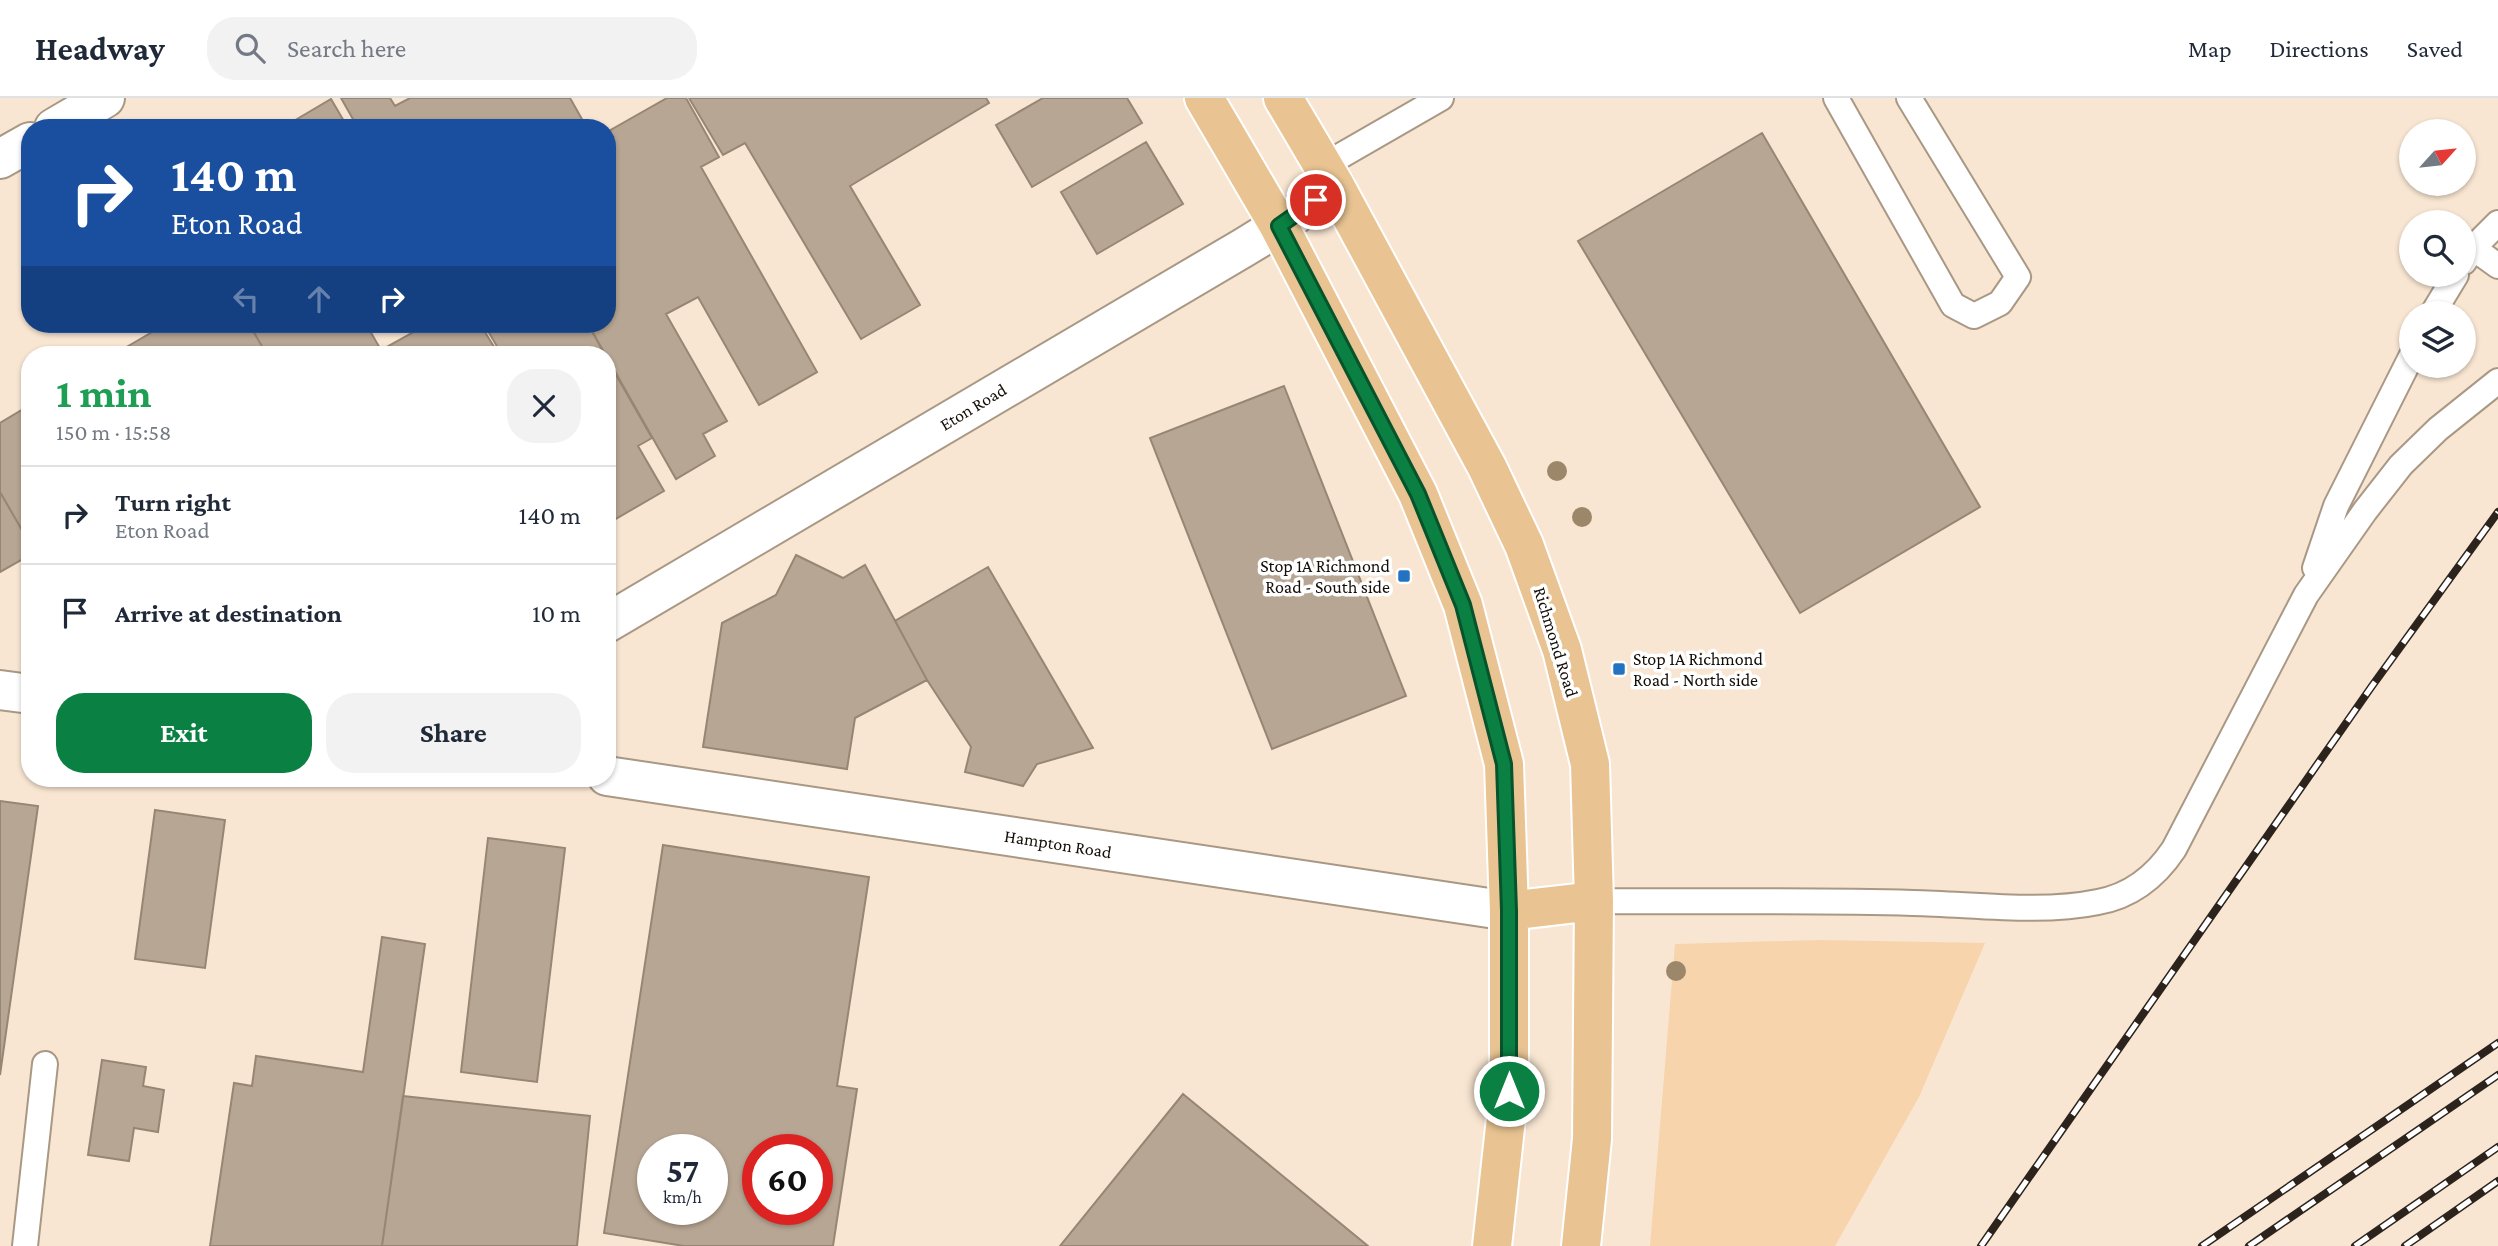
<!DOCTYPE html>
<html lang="en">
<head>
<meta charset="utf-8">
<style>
	body { margin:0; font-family:"Crimson Pro",serif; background:#f2f2f3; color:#1f2937; height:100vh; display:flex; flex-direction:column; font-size:26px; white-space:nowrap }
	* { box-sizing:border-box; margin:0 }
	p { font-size:23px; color:#747a83 }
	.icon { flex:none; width:38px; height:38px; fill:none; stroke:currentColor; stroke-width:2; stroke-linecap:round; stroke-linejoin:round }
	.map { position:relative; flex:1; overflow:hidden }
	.drawer { position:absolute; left:21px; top:248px; width:595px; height:441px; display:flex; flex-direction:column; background:#fff; border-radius:28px; box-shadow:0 2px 5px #0004 }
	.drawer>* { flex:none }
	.hud { position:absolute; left:21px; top:21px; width:595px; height:214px; border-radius:28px; box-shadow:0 2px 5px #0004; background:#1a4fa0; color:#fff; overflow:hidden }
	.needle { width:46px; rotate:63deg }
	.controls { position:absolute; left:2399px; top:21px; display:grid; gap:14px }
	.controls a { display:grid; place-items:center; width:77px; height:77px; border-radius:50%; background:#fff; box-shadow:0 2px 5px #0004; font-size:35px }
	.speed { position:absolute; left:637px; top:1036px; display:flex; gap:14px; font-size:35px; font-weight:700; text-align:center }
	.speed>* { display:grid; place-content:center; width:91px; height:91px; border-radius:50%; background:#fff; box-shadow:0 2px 5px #0004; line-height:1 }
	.speed small { font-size:18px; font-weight:400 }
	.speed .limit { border:10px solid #d22; background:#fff; color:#111 }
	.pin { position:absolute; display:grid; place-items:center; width:60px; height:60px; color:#fff; margin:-30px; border:4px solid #fff; border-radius:50%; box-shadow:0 2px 7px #0007 }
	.me { position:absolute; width:77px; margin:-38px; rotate:0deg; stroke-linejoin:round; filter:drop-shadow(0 0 5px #0008) }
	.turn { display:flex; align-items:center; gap:24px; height:147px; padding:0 35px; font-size:32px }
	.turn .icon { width:91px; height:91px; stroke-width:2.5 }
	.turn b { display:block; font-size:49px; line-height:60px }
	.lanes { display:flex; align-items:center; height:66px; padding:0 35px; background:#0003; justify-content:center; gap:35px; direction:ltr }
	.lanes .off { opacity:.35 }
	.round { display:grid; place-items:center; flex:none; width:74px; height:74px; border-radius:28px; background:#f2f2f3 }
	.head { display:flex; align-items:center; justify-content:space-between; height:119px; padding:0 35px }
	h1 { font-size:42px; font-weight:700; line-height:52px; color:#1e9e55 }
	.primary-button { display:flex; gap:14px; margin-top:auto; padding:14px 35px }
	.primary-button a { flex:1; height:80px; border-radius:28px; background:#0b8043; color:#fff; font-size:28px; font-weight:700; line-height:80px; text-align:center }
	.primary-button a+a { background:#f2f2f3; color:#1f2937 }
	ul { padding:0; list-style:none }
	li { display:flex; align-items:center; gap:21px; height:98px; padding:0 35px; border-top:2px solid #e0e1e3 }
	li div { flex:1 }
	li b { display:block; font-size:26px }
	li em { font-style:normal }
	header { display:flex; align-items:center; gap:42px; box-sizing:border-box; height:98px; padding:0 35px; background:#fff; border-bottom:2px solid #e0e1e3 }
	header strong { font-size:33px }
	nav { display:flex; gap:38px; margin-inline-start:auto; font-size:24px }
	.search { width:490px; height:63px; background:#f2f2f3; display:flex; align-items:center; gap:18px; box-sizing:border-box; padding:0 24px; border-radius:28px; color:#747a83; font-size:26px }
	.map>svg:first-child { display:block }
	.green { fill:#f7d4ab }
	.building { fill:#b7a693; stroke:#968673; stroke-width:2; fill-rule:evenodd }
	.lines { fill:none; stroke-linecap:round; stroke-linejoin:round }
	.service-casing { stroke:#a89884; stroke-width:28 }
	.minor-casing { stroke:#a89884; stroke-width:42 }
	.primary-casing { stroke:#fff; stroke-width:42 }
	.service { stroke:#fff; stroke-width:24 }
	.minor { stroke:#fff; stroke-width:38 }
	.primary { stroke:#e9c492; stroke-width:38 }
	.rail-casing { stroke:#2c241c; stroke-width:8 }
	.rail { stroke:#fff; stroke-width:5; stroke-dasharray:16; stroke-linecap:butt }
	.tree { fill:#9d876a }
	.route-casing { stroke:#07532c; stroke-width:18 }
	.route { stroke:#0b8043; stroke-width:12 }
	.poi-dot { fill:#2373c2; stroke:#fff; stroke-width:2.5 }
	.labels { text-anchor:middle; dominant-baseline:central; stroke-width:7; stroke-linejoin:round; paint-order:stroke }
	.street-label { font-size:18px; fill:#140e07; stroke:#fff }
	.poi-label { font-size:18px; fill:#140e07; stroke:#fff; text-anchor:end }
</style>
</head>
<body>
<header>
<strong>Headway</strong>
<div class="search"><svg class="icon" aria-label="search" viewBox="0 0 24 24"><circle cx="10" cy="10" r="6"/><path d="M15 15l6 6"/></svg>Search here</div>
<nav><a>Map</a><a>Directions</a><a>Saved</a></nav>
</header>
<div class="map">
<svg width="2498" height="1148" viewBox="0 0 2498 1148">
	<rect width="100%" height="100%" fill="#f8e6d2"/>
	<path class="green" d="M1820,842L1985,845L1919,999L1835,1148H1650L1675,846Z"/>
	<path class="building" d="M341,0H390L395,8L410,0H570L587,30H358Z
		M667,0H686L719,59L701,69L817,274L759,307L698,199L666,216L727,323L703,336L715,358L676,381L588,226H607V34Z
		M689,0H986L989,5L850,88L920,207L861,241L745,45L723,57Z
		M1043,0H1127L1142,25L1032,89L996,27Z
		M331,1L348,30H282Z
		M1762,35L1980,409L1800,515L1578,143Z
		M1146,44L1183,106L1097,156L1061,94Z
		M166,226H249L267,257H113Z
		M249,226H366L381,252L372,257H267Z
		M428,226H480L499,257H384L381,252Z
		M484,226H588L605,257H502Z
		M607,261L652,340L638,348L664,393L607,426Z
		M1284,288L1406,598L1272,651L1150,340Z
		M30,307V446L0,394V325Z
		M0,394L30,446V457L0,474Z
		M796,457L843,480L865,467L927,582L855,620L847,671L703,649L722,525L776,497Z
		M988,469L1093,650L1037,666L1023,688L965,674L971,649L927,582L895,523Z
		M0,703L38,708L0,977Z
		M155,712L225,722L205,870L135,861Z
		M488,740L565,750L537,984L461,974Z
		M663,747L869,779L837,988L857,991L833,1148H684L604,1135ZM653,1052H712V1111H653ZM758,1052H817V1111H758Z
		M382,839L425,846L382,1148H210L234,985L252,988L256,958L363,974Z
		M102,962L146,969L143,988L164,992L158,1034L134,1030L129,1063L88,1057Z
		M1183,996L1368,1148H1060Z
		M403,998L590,1018L577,1148H382Z"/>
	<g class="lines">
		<defs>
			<path id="service" d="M1836,0L1953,207L1974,218L2000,205L2018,179L1909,0
				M1323,68L1441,0
				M2473,150L2498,168
				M2464,164L2473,150L2498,125
				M2433,215L2456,177
				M2315,470L2336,408L2412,257
				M1594,803C1700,804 1806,802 1913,805C1971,806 2041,816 2098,804C2131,798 2156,778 2174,751L2306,497L2365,413L2401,367L2438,331L2498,283
				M25,1148L45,966"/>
			<path id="minor" d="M54,30L105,0
				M0,61L30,44
				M607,525L1243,150L1279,128L1335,88
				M0,592L30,596
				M607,678L1509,813"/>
			<path id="primary" d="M1204,0L1279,128L1418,396L1463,507L1504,666L1509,813V993L1492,1148
				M1283,0L1335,88L1487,369L1524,447L1562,552L1590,666L1594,803L1592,1041L1581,1148
				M1509,813L1594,803"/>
		</defs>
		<use href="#service" class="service-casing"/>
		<use href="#minor" class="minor-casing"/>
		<use href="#primary" class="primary-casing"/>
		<use href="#service" class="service"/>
		<use href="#minor" class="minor"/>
		<use href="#primary" class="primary"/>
		<defs>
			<path id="rail" d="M1981,1148L2372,588L2498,414
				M2202,1148L2498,945
				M2249,1148L2498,977
				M2355,1148L2498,1049
				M2405,1148L2498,1083"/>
		</defs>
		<use href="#rail" class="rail-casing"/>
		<use href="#rail" class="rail"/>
	</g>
	<g class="tree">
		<circle cx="1557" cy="373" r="10"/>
		<circle cx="1582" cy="419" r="10"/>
		<circle cx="1676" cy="873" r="10"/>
	</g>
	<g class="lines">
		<defs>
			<path id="route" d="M1316,102L1279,128L1418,396L1463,507L1504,666L1509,813V993"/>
		</defs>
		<use href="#route" class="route-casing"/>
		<use href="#route" class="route"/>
	</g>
	<g class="poi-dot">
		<rect x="1397" y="471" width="14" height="14" rx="3.5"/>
		<rect x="1612" y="564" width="14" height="14" rx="3.5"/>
	</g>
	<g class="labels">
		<g class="street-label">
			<text transform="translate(973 309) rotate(-31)">Eton Road</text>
			<text transform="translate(1556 544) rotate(73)">Richmond Road</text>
			<text transform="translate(1058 746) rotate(9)">Hampton Road</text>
		</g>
		<g class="poi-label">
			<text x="1390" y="468">Stop 1A Richmond<tspan x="1390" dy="21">Road - South side</tspan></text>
			<text x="1633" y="561" text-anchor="start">Stop 1A Richmond<tspan x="1633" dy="21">Road - North side</tspan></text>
		</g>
	</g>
</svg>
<div class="controls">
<a><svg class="needle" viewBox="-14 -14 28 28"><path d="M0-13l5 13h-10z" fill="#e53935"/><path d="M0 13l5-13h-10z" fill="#747a83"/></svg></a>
<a><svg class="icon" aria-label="search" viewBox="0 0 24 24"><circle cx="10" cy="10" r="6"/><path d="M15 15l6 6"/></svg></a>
<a><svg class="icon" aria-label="layers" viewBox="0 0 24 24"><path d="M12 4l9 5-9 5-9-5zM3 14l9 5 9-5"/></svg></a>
</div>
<div class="speed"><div>57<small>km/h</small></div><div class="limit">60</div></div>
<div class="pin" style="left:1316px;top:102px;background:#d93025"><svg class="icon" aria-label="arrive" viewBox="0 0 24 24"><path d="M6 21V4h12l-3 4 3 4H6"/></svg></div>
<svg class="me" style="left:1509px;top:993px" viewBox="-20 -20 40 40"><circle r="17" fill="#0b8043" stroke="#fff" stroke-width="3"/><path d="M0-11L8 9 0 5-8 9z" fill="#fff"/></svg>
<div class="hud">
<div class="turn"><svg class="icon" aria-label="right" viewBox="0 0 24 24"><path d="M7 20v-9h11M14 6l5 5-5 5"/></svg><div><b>140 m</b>Eton Road</div></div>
<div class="lanes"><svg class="icon off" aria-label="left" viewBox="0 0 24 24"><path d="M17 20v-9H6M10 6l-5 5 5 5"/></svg><svg class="icon off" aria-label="ahead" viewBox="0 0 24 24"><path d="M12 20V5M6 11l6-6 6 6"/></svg><svg class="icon" aria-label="right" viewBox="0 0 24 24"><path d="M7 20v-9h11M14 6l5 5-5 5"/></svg></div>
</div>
<section class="drawer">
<div class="head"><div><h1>1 min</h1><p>150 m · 15:58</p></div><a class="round"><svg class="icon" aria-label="close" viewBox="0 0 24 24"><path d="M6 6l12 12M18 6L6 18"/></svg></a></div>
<ul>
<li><svg class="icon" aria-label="right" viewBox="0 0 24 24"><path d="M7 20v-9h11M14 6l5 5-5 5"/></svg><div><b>Turn right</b><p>Eton Road</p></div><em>140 m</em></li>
<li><svg class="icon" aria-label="arrive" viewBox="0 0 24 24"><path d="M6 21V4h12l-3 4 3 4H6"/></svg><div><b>Arrive at destination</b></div><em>10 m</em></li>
</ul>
<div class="primary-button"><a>Exit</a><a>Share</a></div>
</section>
</div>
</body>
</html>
